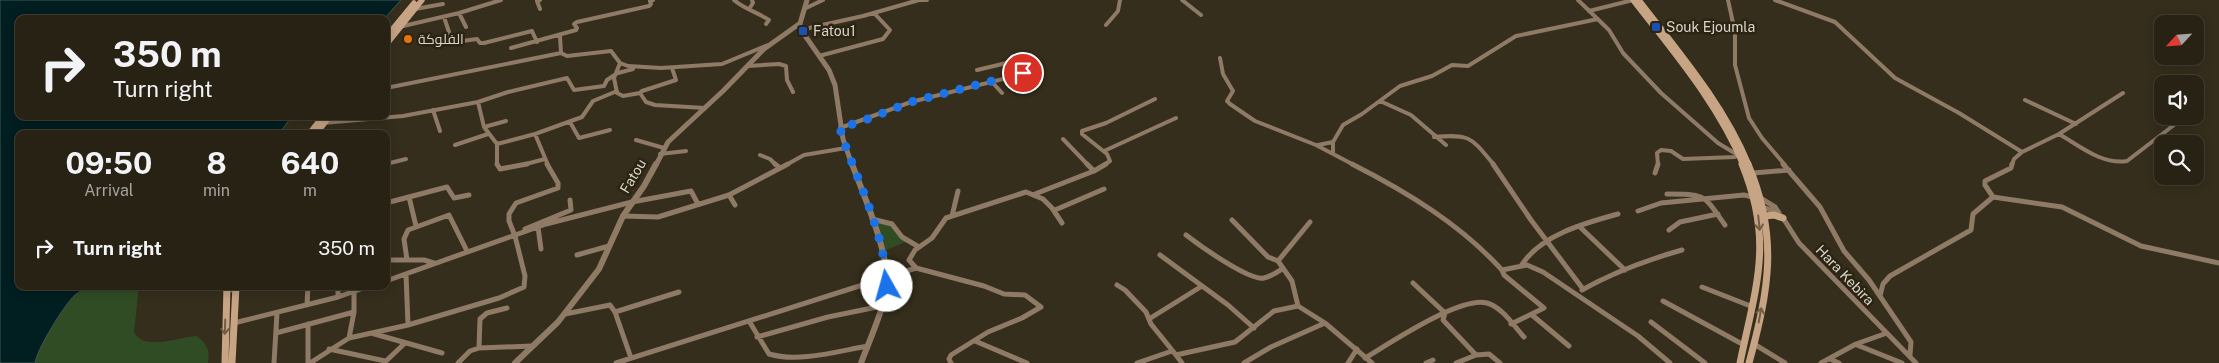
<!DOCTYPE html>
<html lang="en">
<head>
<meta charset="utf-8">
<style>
	body { margin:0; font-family:"Public Sans",Cairo,sans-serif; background:#302a1e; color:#f1f3f6; height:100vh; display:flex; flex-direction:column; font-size:19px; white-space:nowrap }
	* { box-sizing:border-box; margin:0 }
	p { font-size:16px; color:#a5a4a0 }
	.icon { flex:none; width:28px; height:28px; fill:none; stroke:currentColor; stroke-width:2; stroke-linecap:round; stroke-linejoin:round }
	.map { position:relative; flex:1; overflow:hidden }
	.drawer { position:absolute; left:15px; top:130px; width:375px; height:160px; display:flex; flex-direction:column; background:#282215; border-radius:10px; box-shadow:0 2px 12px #0003,0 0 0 1px #443f34 }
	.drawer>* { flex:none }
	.top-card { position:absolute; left:15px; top:15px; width:375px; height:105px; border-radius:10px; box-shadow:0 2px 12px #0003,0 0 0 1px #443f34; background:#282215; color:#f1f3f6; overflow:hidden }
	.needle { width:32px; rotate:244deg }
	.tools { position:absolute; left:2154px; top:15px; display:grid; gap:10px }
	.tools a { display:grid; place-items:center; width:50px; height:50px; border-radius:10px; background:#282215; box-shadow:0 2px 12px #0003,0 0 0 1px #443f34; font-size:25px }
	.pin { position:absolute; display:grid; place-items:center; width:42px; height:42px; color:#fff; margin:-21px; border:2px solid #fff; border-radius:50%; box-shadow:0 1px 5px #0007 }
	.me { position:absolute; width:55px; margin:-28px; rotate:353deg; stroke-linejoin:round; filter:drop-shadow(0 0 4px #0008) }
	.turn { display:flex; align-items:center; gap:18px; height:105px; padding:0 15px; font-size:22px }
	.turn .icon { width:65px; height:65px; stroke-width:2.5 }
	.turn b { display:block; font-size:35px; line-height:42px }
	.eta { display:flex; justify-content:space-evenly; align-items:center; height:85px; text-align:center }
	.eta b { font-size:30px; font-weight:700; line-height:35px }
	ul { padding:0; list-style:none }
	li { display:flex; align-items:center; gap:15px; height:65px; padding:0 15px }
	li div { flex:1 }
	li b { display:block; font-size:19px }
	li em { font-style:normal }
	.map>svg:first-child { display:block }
	.green { fill:#304c24 }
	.water { fill:#011e20; stroke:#425553 }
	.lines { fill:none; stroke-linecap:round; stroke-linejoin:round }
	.minor-far1 { stroke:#8f7a66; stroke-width:4 }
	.minor { stroke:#8f7a66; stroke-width:5 }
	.tertiary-far1 { stroke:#8f7a66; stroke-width:5 }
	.tertiary { stroke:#8f7a66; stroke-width:6 }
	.secondary-far1 { stroke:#c7a484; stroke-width:5.5 }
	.secondary { stroke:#c7a484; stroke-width:7 }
	.oneway { stroke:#715e45 }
	.route { stroke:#1a73e8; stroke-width:9; stroke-dasharray:0 16.2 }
	.transit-dot { fill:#1a4fb4; stroke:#2b2412; stroke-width:2 }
	.food-dot { fill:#e8710a; stroke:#2b2412; stroke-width:2 }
	.labels { text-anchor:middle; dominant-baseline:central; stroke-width:5; stroke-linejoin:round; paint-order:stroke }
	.poi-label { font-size:14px; fill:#d8d4c9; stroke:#2b2412; text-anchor:start }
	.street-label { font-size:14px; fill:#d8d4c9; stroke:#2b2412 }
</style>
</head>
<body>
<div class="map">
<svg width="2219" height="363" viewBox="0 0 2219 363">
	<rect width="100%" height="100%" fill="#352e1c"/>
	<path class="green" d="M877,222H887L906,242L886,250Z
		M88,286H139L134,332C144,352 178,337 196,336C207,343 210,350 208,363H35C37,349 64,305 75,295C79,292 84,289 88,286Z"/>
	<path class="water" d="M0,0H401L384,19H19V116H292L279,134H19V286H88C84,289 79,292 75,295C64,305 37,349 35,363H0Z"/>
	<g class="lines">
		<path class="minor-far1" d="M540,0L537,1L540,9
			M734,0C744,9 757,12 769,20L766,24
			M920,0H927
			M1182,0L1201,15
			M1578,0L1609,30L1623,53L1661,93L1718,143L1741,157
			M1728,0L1735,32V65L1749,118L1762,138L1785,165
			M1775,0L1835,22L1895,78L1959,113L2022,152
			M415,9L443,4
			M749,9L753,3L752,0
			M804,9L823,0
			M1589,11L1633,0
			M459,13L466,27
			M444,17L450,35L462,41L477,39L480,43H484L532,31L537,42
			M1106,25L1118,11L1120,0
			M399,27L459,13L501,0
			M800,30L863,16L919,0
			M560,36L561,53
			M511,48L576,30L577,28L574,24L577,22L649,6L651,4L650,1L653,0
			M819,56L883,39L890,30L874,13
			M1220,58L1223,74L1233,91L1227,101L1230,104L1255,121L1316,145L1354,165
			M620,63L614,78L617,93L623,96L640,93
			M748,66L779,64L786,66L787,80L793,92
			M672,68L676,80L642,91L640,93L646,102L655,105L705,108
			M977,70L1015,61L1023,73
			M618,73L633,69
			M992,82L1002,93
			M386,88L561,53L567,56L611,51L620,63L628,66L661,68L722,64L768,45
			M2025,100L2076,124
			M1380,101L1411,115L1446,145
			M478,102L484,127L497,144V165
			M433,110L440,131
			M570,122L579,138L610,130
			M323,123L403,116L478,102L508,92L567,78L574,90L604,86L607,80L616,74
			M484,127L506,121
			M840,128L911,102L1039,70
			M535,134L548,165
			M2059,134C2080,146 2102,165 2127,161L2174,125
			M1434,137C1471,134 1471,137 1494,165
			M1063,139L1088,165
			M636,140L664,148
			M497,144L535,134L582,117L593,101L617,91
			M455,145L488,134
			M1318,145L1333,142
			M1104,151L1176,118
			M1333,153V142L1343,125L1362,114L1400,86L1432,76L1452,65L1468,66L1516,36L1598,19
			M660,154L686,151
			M760,155L770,159L776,165
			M386,164L406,159
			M522,165L545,159
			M786,165L804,155L846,148
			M1104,165L1110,161L1107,154L1082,134V131L1106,123L1155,99
			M1658,165L1657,153L1661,150L1671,151L1683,159L1735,157
			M2012,165L2014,159L2022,152L2059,134L2123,93"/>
		<path class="minor" d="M386,164H388
			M497,164L500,169L527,164
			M775,164L780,168
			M1087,164L1094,171
			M1352,164C1407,192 1460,224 1502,270L1504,275L1544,308L1511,324
			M1493,164L1531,220L1583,289
			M1783,164L1820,207L1844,251L1869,280L1911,342L1910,355
			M1655,173L1658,164
			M1753,173L1789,170
			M1035,194L1094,171L1106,164
			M1667,194C1706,194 1703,194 1725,225
			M729,195L735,205
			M409,197L416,226
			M1993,197L2062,207L2141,246L2219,263
			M386,203L447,187L454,198L469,195
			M1760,206L1773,211L1783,218L1799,243L1916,363
			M1055,210L1104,189
			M1638,211L1661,203L1744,195L1762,199L1775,207L1779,213
			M623,216L658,217L729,195L788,164
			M952,216L958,191
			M872,219L892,224L902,237L919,247
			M1232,220L1268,257L1278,261
			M1310,222L1278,261L1292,281L1298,306L1325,323L1372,363
			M538,227L541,249
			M1580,227L1625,270
			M525,229L571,210L570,200
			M1669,230L1680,222L1718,214
			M1186,235C1199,245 1249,281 1264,278C1270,277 1277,272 1282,269
			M577,255L609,246
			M1160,255L1228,305L1254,328
			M386,260H424L434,263
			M407,260L404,239L408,230L449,215L467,251
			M1521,266C1540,235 1585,223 1618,214
			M1502,270L1527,265L1543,272L1638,336L1670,363
			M406,274L408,325
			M386,281L546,224L632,202L691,191L698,204
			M1413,283L1445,313L1443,320L1476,355L1489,354L1500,363
			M1117,285L1125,290L1146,312L1151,324L1176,355L1235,342L1274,311L1298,306
			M338,286V297
			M1702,287L1753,307
			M1582,290C1614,272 1647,260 1682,250
			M226,291L244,286
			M1880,296L1883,284L1890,276L1971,230L1973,214L1993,197L1985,185V181L2011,168L2012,164
			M1663,301L1744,345
			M307,305L308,286
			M615,312L679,292
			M565,314L610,305L615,312L631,358
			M1532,315L1569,346
			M1149,319L1202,286
			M749,321L769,354C799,363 838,351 868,346
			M1651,322L1705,363
			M234,323L338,297L369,286
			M308,324V363
			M276,333L354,312
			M371,333L442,353
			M757,337L828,317L882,306
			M349,338L354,312V292
			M975,341L1027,363
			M1754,344L1785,363
			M1857,345L1902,363
			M479,348L480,319L487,313L507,308
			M329,349L385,361
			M1176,355L1182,363
			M1365,358C1390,343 1460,296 1487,303C1502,307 1514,326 1524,337
			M1830,359L1839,363
			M385,362L405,343
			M274,363L277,313
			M310,363L349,338L408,325L499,298L524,287L525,276L515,236L509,221V214L516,203L558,188V183L547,164
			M458,363L470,351L479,348L532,346
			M616,363L916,268
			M951,363L949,359L951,355L988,332L1022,318L1041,307L1025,295L1004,294L984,286L916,268L909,260L915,250L932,238L946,218L1026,192L1043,199L1052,208L1062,223
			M1137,363L1172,351
			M1244,363L1271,347L1325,323
			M1348,363L1357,349
			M1426,363L1433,360
			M1456,363L1476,355
			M1821,363L1856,344L1887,333"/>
		<path class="tertiary-far1" d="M807,0L799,27L829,70L835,85L843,139L852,165
			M656,165L668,142L723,91L764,49L799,24"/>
		<path class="tertiary" d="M852,164C864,196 889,252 887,286C886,304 868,344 861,363
			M515,363L558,322L599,269L623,216L644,186L656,164"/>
		<path class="secondary-far1" d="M1633,0C1673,52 1718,104 1743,165
			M1639,0C1679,52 1724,104 1749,165
			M386,37L414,3
			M386,45L422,0
			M309,134L323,116
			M316,134L330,116"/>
		<path class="secondary" d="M1748,164C1779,237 1769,289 1749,363
			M1765,216L1774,215L1783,218
			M225,363L227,286
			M232,363L236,286
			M1740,363C1756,285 1774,242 1742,164"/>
	</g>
	<defs><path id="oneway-shaft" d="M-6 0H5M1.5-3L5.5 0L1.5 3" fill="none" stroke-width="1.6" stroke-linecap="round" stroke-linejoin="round" transform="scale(1.25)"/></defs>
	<g class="oneway">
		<use href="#oneway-shaft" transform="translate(1759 223) rotate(84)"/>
		<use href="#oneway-shaft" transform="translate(1760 315) rotate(-80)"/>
		<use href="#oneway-shaft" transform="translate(225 327) rotate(92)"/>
	</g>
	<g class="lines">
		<path class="route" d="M887,286C885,236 860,186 843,139L840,128L860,122L911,102L1023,73"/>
	</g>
	<g class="transit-dot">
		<rect x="1651" y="22" width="10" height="10" rx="2.5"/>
		<rect x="798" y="26" width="10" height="10" rx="2.5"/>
	</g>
	<circle class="food-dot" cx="408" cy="39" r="5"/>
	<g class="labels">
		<g class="poi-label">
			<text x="1666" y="27">Souk Ejoumla</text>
			<text x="813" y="31">Fatou1</text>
			<text x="418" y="39">الفلوكة</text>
		</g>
		<g class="street-label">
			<text transform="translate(633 176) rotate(-59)">Fatou</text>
			<text transform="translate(1845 275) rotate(46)">Hara Kebira</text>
		</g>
	</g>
</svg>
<div class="tools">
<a><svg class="needle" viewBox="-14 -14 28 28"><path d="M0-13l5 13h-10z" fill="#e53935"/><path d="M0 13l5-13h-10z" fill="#a5a4a0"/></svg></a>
<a><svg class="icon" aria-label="sound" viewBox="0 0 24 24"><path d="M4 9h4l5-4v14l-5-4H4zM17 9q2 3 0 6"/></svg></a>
<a><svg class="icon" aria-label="search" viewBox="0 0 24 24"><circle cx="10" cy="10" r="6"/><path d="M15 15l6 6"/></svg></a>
</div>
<div class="pin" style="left:1023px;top:73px;background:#d93025"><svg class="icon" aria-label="arrive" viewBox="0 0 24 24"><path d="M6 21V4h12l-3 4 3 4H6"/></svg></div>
<svg class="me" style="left:887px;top:286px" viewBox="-20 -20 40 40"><circle r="19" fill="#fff"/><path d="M0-13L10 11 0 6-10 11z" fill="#1a73e8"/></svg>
<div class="top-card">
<div class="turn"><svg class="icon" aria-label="right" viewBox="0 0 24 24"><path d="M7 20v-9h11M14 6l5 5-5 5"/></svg><div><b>350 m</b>Turn right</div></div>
</div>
<section class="drawer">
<div class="eta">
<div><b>09:50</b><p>Arrival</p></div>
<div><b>8</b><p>min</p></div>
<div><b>640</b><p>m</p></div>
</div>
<ul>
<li><svg class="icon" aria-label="right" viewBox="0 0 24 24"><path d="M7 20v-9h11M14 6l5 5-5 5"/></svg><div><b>Turn right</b></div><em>350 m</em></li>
</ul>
</section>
</div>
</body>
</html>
